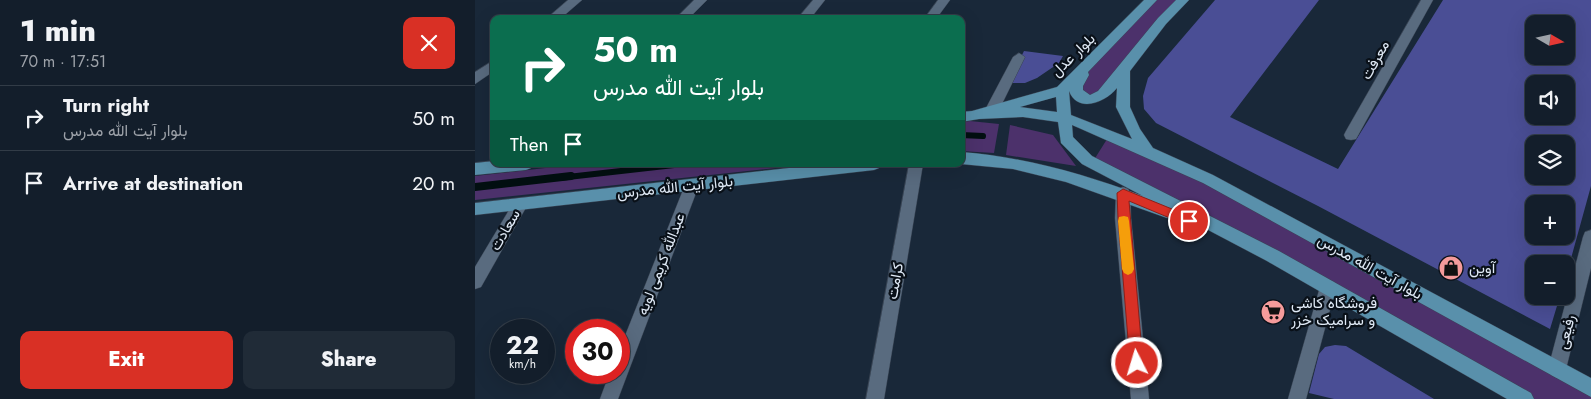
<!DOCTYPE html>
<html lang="en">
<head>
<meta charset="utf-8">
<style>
	body { margin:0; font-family:Jost,Vazirmatn,sans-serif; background:#202b37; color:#f1f3f6; height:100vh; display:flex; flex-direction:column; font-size:19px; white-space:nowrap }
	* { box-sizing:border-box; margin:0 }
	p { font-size:16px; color:#9da2a9 }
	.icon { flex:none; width:28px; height:28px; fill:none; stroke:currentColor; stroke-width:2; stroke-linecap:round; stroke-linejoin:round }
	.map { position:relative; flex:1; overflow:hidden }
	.side { display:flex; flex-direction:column; background:#131e2b; width:475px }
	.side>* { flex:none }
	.hud { position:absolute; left:15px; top:15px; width:475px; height:152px; border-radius:10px; box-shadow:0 5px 20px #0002,0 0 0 1px #323c47; background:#0b6e4f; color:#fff; overflow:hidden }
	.needle { width:32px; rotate:99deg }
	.buttons { position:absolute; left:1050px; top:15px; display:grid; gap:10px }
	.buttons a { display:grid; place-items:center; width:50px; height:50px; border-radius:10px; background:#131e2b; box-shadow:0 5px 20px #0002,0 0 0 1px #323c47; font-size:25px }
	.speed { position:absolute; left:15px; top:319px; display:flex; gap:10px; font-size:25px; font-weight:700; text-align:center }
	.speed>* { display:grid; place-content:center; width:65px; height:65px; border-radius:50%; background:#131e2b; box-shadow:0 5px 20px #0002,0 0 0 1px #323c47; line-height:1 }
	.speed small { font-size:12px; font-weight:400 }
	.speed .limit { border:8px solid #d22; background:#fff; color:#111 }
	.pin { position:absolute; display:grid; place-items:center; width:42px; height:42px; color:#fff; margin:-21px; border:2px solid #fff; border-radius:50%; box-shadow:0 1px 5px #0007 }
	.me { position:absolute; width:55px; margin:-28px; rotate:355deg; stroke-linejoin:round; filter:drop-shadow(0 0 4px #0008) }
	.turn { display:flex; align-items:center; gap:18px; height:105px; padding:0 20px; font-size:22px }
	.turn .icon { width:65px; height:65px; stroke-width:2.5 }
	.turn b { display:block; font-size:35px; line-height:42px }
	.then { display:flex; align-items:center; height:48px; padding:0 20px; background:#0003; gap:10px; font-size:19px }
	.round { display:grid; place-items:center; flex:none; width:52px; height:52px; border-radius:10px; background:#202b37 }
	.summary { display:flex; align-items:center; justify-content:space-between; height:85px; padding:0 20px }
	h1 { font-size:30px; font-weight:800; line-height:38px }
	.cta { display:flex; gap:10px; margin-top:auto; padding:10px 20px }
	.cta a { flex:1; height:58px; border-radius:10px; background:#d93025; color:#fff; font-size:20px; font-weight:800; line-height:58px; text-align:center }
	.cta a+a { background:#202b37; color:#f1f3f6 }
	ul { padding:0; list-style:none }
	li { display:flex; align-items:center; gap:15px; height:65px; padding:0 20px; border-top:1px solid #323c47 }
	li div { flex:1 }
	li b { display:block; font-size:19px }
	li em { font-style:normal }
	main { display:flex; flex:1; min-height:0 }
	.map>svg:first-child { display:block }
	.green { fill:#4c316b }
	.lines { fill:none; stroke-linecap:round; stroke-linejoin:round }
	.stream-far1 { stroke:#020f11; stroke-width:6 }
	.stream { stroke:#020f11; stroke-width:8 }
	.building { fill:#4a4e95; fill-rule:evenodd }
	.minor-casing { stroke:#394453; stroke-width:1 }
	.major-casing { stroke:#394453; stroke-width:1 }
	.minor { fill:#596b7f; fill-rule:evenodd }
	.major { fill:#5990ab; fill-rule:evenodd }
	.route { fill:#d93025; stroke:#8d1f18 }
	.slow { fill:#f59e0b }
	.labels { text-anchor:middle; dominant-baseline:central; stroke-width:4.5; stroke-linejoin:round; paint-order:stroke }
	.street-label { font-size:15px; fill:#e0eaf6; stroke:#091018 }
	.poi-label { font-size:15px; fill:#e0eaf6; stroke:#091018; text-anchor:start }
</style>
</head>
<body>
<main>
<section class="side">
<div class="summary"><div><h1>1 min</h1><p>70 m · 17:51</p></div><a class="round" style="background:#d93025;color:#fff"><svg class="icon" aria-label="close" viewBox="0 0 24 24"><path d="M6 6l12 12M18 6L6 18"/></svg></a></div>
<ul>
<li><svg class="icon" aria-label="right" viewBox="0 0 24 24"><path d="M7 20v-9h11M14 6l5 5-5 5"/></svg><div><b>Turn right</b><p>بلوار آیت الله مدرس</p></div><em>50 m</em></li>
<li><svg class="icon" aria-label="arrive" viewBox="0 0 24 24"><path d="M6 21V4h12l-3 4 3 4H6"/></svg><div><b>Arrive at destination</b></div><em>20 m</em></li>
</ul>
<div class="cta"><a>Exit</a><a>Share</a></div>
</section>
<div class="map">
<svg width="1116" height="399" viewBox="0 0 1116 399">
	<rect width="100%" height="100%" fill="#192839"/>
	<path class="green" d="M676,0H708L619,100L601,86L602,83Z
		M495,121L524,124L519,153L486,151V122Z
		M535,125L578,135L601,166L531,155Z
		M634,136L672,151L1116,388V399H1050L617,163Z
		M106,164H339L0,200V176Z"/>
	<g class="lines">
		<path class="stream-far1" d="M486,135L508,136
			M84,178L208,164"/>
		<path class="stream" d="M0,187L96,176"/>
	</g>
	<path class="building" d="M740,0H844L755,117L863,169L968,0H1116V186L1092,273L1091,264H1059V296H1085L1075,329L843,206L681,123L669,109L668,96L673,78ZM1059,24H1091V56H1059ZM1059,84H1091V116H1059ZM1059,144H1091V176H1059ZM1059,204H1091V236H1059Z
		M549,51L588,56L584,63L562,78L550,83H533Z
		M860,345L871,346L959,399H859L834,393L844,354L850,347Z"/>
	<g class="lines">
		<defs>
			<path id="minor" d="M93,0H107L85,19H71Z
				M219,0H232L213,19H200Z
				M338,0H350L335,19H322Z
				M463,0H475L461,19H449Z
				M946,0H958L881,139L876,140L871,139L869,135L871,131Z
				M544,53L550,57L524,110L522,114H512L510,110L538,57Z
				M19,60V71L0,84V72Z
				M434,164H448L409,399H391Z
				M217,179L222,181L224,185L143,399H125L135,372H144V351L210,185L212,181Z
				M648,187L653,189L655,193L656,218L674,399H656L640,218L641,193L643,189Z
				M45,198L50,200L53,204L6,287L0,289V267L40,200Z
				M1116,230V268L1091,369L1088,375L1082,378L1076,375L1073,369L1108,237L1110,232Z
				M853,280L859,282L861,287L831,399H813L845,287L847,282Z"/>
			<path id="major" d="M669,0H682L613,72L614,75L608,86V90L615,95L623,91L683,18L701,0H714L691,24L655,71V107L665,129L678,148L738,175L1116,378V397L728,183L604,128L597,125L598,137L617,156L804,251L1056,393L1059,399H1032L792,261L699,212L697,217L692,218L591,182L538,169L486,164V152C550,157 609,174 668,196L607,164L586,143L583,122L548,117L504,119L486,122V112L497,111L582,87ZM642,88L641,107L657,139L596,115L594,91C603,114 631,102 642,88ZM581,97L582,112L545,107Z
				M19,161V164H58L56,168L51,170L0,175V163Z
				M350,164H406L404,168L399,170L0,215V203Z"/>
		</defs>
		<use href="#minor" class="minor-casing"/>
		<use href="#major" class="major-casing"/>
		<use href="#minor" class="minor"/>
		<use href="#major" class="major"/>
	</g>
	<path class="route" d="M648,189L719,218L720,221L719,225L714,226L654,201L668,363L666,368L662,369L657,368L655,363L643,218L642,193Z"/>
	<path class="slow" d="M649,216L653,217L654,221L659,269L657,273L653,275L649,273L647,269L643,221L644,217Z"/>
	<defs>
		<symbol id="shop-disc" viewBox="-11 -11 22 22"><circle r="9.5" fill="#f59b9b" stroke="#091018"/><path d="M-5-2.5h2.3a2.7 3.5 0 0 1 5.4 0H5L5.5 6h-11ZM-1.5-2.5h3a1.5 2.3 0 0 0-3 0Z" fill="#111"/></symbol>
		<symbol id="supermarket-disc" viewBox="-11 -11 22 22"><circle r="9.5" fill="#f59b9b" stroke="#091018"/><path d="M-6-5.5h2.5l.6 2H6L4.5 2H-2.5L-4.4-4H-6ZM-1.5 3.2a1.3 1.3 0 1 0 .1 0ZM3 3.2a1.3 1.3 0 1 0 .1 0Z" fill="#111"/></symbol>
	</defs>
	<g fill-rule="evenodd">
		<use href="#shop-disc" x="962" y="254" width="28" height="28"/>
		<use href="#supermarket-disc" x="784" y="298" width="28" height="28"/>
	</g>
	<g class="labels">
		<g class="street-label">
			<text transform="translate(598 55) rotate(-44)">بلوار عدل</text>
			<text transform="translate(900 60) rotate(-61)">معرفت</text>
			<text transform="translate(200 187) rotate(-6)">بلوار آیت الله مدرس</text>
			<text transform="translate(30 230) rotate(-60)">سعادت</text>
			<text transform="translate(186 264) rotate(-69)">عبدالله کریمی لویه</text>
			<text transform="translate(895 267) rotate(29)">بلوار آیت الله مدرس</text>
			<text transform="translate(420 281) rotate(-80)">کرامت</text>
			<text transform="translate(1091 332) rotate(-76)">رفیعی</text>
		</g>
		<g class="poi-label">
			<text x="994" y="268">آوین</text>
			<text x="816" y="303">فروشگاه کاشی<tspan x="816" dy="17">و سرامیک خزر</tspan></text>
		</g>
	</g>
</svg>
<div class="buttons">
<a><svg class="needle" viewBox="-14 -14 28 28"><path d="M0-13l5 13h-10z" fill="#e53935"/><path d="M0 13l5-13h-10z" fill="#9da2a9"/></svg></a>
<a><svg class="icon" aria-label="sound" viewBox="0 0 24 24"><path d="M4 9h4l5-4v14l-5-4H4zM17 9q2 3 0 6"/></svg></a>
<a><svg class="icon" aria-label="layers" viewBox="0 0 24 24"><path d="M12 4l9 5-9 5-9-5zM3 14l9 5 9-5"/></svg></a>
<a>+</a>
<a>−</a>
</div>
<div class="speed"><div>22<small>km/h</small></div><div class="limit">30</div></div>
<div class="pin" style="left:714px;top:221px;background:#d93025"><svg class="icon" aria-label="arrive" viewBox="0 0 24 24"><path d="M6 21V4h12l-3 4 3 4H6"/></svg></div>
<svg class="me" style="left:662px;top:363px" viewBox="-20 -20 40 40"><circle r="17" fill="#d93025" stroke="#fff" stroke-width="3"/><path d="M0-11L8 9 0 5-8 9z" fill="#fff"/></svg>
<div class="hud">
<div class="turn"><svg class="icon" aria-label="right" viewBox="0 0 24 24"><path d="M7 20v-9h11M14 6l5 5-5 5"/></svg><div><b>50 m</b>بلوار آیت الله مدرس</div></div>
<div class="then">Then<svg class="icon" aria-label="arrive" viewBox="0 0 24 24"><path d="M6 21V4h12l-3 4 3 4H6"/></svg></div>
</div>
</div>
</main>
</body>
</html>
